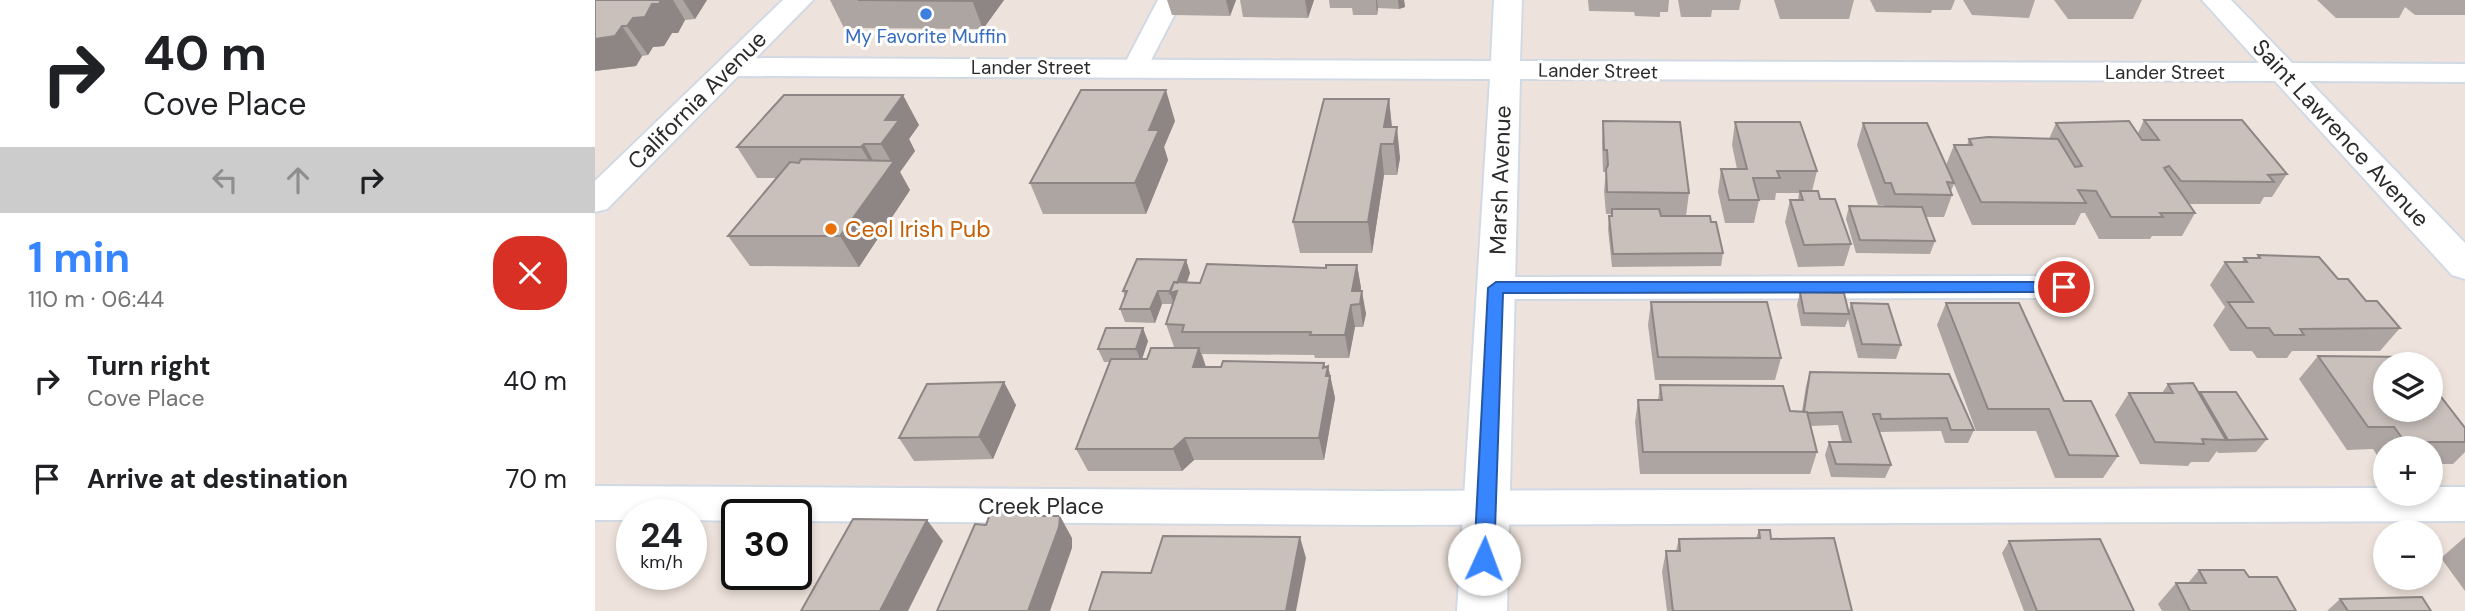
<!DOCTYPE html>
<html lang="en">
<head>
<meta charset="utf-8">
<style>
	body { margin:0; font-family:"DM Sans",sans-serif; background:#f2f2f2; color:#202124; height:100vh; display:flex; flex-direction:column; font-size:26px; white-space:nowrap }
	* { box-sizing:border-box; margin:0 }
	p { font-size:23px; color:#757577 }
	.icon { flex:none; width:38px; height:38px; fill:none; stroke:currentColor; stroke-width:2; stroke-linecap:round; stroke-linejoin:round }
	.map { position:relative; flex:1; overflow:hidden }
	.drawer { display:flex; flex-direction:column; background:#fff; width:595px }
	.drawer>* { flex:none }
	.banner { background:#fff; color:#202124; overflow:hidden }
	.fabs { position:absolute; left:1778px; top:352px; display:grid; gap:14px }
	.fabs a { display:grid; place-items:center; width:70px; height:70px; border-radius:50%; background:#fff; box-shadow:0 4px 10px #0003; font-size:35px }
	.speed { position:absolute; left:21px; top:499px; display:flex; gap:14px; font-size:35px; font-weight:700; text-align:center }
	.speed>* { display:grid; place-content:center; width:91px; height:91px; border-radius:50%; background:#fff; box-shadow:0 4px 10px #0003; line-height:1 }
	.speed small { font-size:18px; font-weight:400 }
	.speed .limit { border:4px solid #111; border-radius:10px; background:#fff; color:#111 }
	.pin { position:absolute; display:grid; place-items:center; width:60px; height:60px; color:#fff; margin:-30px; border:4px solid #fff; border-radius:50%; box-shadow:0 2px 7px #0007 }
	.me { position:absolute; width:77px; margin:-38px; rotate:2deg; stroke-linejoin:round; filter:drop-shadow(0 0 5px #0008) }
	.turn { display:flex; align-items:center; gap:24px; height:147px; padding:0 28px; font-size:32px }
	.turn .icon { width:91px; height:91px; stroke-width:2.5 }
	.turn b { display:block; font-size:49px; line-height:60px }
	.lanes { display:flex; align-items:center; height:66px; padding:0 28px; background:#0003; justify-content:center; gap:35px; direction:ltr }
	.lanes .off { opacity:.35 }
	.round { display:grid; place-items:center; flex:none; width:74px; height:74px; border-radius:28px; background:#f2f2f2 }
	.overview { display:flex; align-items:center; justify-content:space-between; height:119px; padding:0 28px }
	h1 { font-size:42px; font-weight:700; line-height:52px; color:#3886ff }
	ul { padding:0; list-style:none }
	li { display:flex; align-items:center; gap:21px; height:98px; padding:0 28px }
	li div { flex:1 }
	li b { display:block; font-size:26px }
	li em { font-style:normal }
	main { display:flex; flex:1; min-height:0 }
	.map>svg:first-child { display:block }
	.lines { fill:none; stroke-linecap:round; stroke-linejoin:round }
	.lane-casing { stroke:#d1d9e4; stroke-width:4 }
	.street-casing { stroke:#d1d9e4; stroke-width:4 }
	.secondary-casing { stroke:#d1d9e4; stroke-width:4 }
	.lane { fill:#fff; fill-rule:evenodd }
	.street { fill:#fff; fill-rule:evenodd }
	.secondary { fill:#fff; fill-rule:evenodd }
	.wall { fill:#ada5a2 }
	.shaded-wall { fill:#8d8684 }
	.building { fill:#c9c0bc; stroke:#8d8684; stroke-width:2 }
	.route { fill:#3886ff; stroke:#2457a6; stroke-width:2 }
	.shop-dot { fill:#3f7fe0; stroke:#fff; stroke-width:2.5 }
	.food-dot { fill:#e8710a; stroke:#fff; stroke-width:2.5 }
	.labels { text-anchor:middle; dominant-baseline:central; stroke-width:6; stroke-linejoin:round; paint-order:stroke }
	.far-shop-label { font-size:19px; fill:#366cbe; stroke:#fff }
	.far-street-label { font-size:19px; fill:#2b2b2b; stroke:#fff }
	.street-label { font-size:23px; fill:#2b2b2b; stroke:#fff }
	.food-label { font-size:23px; fill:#c56008; stroke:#fff; text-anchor:start }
</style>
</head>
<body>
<main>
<section class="drawer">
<div class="banner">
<div class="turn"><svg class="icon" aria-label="right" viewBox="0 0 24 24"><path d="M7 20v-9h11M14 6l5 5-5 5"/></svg><div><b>40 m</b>Cove Place</div></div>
<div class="lanes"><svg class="icon off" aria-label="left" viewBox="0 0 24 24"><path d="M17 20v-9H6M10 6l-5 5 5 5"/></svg><svg class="icon off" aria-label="ahead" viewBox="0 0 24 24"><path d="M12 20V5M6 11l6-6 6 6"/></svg><svg class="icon" aria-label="right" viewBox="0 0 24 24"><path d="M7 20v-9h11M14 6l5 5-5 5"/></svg></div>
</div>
<div class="overview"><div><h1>1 min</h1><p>110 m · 06:44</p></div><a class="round" style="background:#d93025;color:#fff"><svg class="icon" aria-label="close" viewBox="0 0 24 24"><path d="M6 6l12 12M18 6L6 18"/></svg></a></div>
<ul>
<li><svg class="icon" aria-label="right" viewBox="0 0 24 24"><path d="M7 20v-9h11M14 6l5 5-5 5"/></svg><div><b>Turn right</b><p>Cove Place</p></div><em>40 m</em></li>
<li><svg class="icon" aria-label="arrive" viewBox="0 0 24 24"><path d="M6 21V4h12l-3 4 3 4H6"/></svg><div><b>Arrive at destination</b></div><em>70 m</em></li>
</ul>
</section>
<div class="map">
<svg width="1870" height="611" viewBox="0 0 1870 611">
	<rect width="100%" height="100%" fill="#eee3dc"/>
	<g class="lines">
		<defs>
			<path id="lane" d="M563,0H587L550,72L541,75L532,72L528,67Z
				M1469,276L1481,279L1485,287L1481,295L1469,298L901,299L889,296L885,288L889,280L901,277Z
				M0,486L782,491L1790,488V494H1836V487H1870V521L782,525L201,521V514H142V521L96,520V514H37V520H0Z"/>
			<path id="street" d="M899,0H927L925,61L1664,63L1607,0H1636L1697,63L1870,64V82L1714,81L1870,243V279L1857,275L1680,81L925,79L912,611H862L895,79L136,76L126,73L121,67L126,61L136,58L896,61Z"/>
			<path id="secondary" d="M188,0H218L12,209L0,212V181Z"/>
		</defs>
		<use href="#lane" class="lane-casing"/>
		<use href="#street" class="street-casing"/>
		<use href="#secondary" class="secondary-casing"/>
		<use href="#lane" class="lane"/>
		<use href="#street" class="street"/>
		<use href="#secondary" class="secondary"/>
	</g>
	<path class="wall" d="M0,0H112L100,19L90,20L83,33H77L69,46L58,47L53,55L47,56L41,66L0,71Z
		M235,0H409L388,29L249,28Z
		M572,0H641L635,16L577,15Z
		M645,0H719L713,18L648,17Z
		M734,0H809L810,7L804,9L783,8L782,15H758L757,8H735Z
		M993,0H1074L1073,12H1065V17L1040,16L1039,12L994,11Z
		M1083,0H1146L1144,10H1117L1116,17H1086Z
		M1179,0H1259L1254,19H1185Z
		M1275,0H1360L1356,10H1337L1336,13L1281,12Z
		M1368,0H1440L1434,18L1377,15Z
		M1459,0H1547L1538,19H1473Z
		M1722,0H1870V15H1820L1810,7L1804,18H1741Z
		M794,99L797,127L805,158L802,175H789L777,253H705L698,222Z
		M1549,120L1692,174L1677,197H1669L1665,204H1594L1600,213L1587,236H1557L1555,239H1504L1490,213H1486L1480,225H1377L1359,184L1356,191L1357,195L1349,217H1331L1340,241L1335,254L1261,253L1251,219L1254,206L1290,207L1289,205H1283L1262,145L1268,123L1351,165L1359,145H1372L1374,139H1454L1461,123L1543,133Z
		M580,121L569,147L573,160L551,214H448L435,183Z
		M1008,121L1094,193L1091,216L1066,215V216L1116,222L1128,253L1126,266L1017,267L1013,229L1014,216H1016V214H1011L1009,191L1011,172H1008L1007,143Z
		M1140,122L1222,171L1217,191L1225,199L1256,244L1249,266L1203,267L1190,222L1195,200H1203L1204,193H1181L1180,200H1164L1159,223H1130L1123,192L1126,169H1142L1137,145Z
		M324,125L314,139L320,151L305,172L315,190L264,267L155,266L133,236L182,178H162L142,147Z
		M1663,255L1743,279L1805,328L1785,351H1697L1692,358H1662L1657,351H1635L1618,325L1630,307L1615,285L1630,262H1647L1649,258H1662Z
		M591,260L595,273L592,283H605L762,265L766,288L765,291L771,314L768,327H760L754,358H720L719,355L607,354L611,367L729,363L730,367L733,366L740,398L729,460H599L587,471H493L481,449L514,362H509L503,349L553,341L547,359H552L592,347H579L571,324L578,304H567L560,323L530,322L525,309L530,297L528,291Z
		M1205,292L1254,311L1256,303L1306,345L1301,359L1263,358L1253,319L1250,327L1206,326L1202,305Z
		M1056,302L1186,358L1180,380H1060L1053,325Z
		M1351,303L1469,401L1523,456L1508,478H1460L1441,431H1381L1342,325Z
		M1723,356L1870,428V452L1858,464H1836V448H1790V464H1788L1778,449L1752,450L1704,379Z
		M1215,372L1354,374L1379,430L1373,443H1350L1346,431L1284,432L1296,465L1290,478L1236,477L1230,455L1234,442H1247L1243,425L1216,426L1222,452L1215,474H1045L1040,422L1043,400H1063L1065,385L1195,411H1207L1211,386Z
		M1573,384L1604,394L1605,392L1672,439L1661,452L1623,453L1622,451L1614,462H1596L1593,466L1545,464L1520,415L1534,393H1567Z
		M421,405L398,459L319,461L304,438Z
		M1164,530L1176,539L1257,611H1072L1067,572L1071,551H1081L1084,539L1161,538Z
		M1870,537V591L1846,558Z
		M1414,541L1539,611H1429L1407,553Z
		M1604,570L1654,577L1701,611H1567L1563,604L1581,583H1593Z
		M1745,599L1836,611H1732Z"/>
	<path class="shaded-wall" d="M66,0H78L90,20L83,33H77L69,46L58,47L53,55L32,26L38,18L57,4Z
		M88,0H112L100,19Z
		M377,0H409L388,29Z
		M631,0H641L635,16Z
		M710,0H719L713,18Z
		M781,0H782L783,8L782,15Z
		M803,0H809L810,7L804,9Z
		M27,26L47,56L41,66L0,71V39Z
		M571,90L580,121L569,147L573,160L551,214L540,183L554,130Z
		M308,95L324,125L314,139L320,151L305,172L315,190L264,267L245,236L297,163L286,144L290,120Z
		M794,99L797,129L789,127Z
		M802,127L805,158L802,175L799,144Z
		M269,144L286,175L284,178L266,147Z
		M786,144L789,175L777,253L773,222Z
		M591,260L595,273L585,300L583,315L575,293Z
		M762,265L766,288L763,304L757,291Z
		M563,291L567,304L560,323L555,309Z
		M767,291L771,314L768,327L765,304Z
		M756,305L760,327L754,358L750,335Z
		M548,328L553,341L546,362L541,349Z
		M604,348L612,370L598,367Z
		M729,363L731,374L733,366L740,398L729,460L724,438Z
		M409,382L421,405L398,459L384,437Z
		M590,438L599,460L587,471L578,449Z
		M465,516L477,538V548L455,611H433Z
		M332,520L348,541L313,611H285Z
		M705,537L711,558L701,611H691Z"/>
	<path class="building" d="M0,0H66L64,4H57L50,17L38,18L32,26H27L20,36L0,39Z
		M263,0H377V1Z
		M486,90H571L554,130H564L540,183H435Z
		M189,95H308L290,120H304L286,144H269L266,147H142Z
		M729,99H794L789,127H802L799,144H786L773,222H698Z
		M1549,120H1647L1692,174L1673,175L1679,182L1586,181L1574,166L1569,168L1600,213H1565L1568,217H1516L1501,191L1483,190L1491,203L1386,202L1359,145H1377L1374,139L1393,137L1463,139L1480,167L1487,166L1461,123L1534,121L1547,140H1564Z
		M1008,121L1085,122L1094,193L1012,192L1011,169L1013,165L1012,150H1009Z
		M1140,122H1205L1222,171H1182L1185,178H1158L1164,200H1134L1126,169H1152Z
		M1268,123H1332L1359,183L1352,182L1357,195L1300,194L1296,183H1290Z
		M206,159L299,161L245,236H133L195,162L204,163Z
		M1205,191H1223L1225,199H1240L1256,244L1209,245L1195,200H1208Z
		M1254,206L1327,207L1340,241L1265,240Z
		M1017,209H1064L1066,216H1115L1116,222H1121L1128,253L1018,254L1014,216H1017Z
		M1663,255L1724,257L1743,279H1753L1771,301H1782L1805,328L1705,329L1709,335H1679L1674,328H1652L1633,302H1658L1630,262H1652L1649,258H1665Z
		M542,259L591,260L582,283L579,282L575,291H563L555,309H525L532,291H528Z
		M612,264L731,268V265H762L757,291H767L765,304L756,305L750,335H715L716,332H587L589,325L571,324L582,291L575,293L579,282L605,283Z
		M1205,292L1249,293L1254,314L1209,313Z
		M1056,302H1172L1186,358L1063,357Z
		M1256,303L1293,304L1306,345L1267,344Z
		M1351,303H1424L1469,401H1496L1523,456L1474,455L1454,409H1393Z
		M511,328H548L541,349H503Z
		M556,348H604L598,367H626L628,361L729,363L728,368L733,366L731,376H735L724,438H590L578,449H481L516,359H552Z
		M1723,356L1815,357L1820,364H1790V410H1836V384L1870,428V442H1810L1799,427H1773Z
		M1215,372L1354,374L1379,430H1356L1352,418L1286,419L1285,414H1278L1296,465L1241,464L1234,442H1256L1247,412L1213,413L1212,412L1209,411Z
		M409,382L384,437L304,438L332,384Z
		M1598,383L1631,440L1607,439L1609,444L1560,442L1534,393H1578L1573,384Z
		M1065,385L1188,386L1195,411L1212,412L1222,452H1048L1043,400H1067Z
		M1605,392H1641L1672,439L1633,440Z
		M396,511H440L438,516H465L464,527L433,611H342L380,524L391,525Z
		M258,519L332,520L285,611H206Z
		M1164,530H1175L1176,539L1239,538L1257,611H1078L1071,551H1085L1084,539L1165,538Z
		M568,536L705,537L691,611H494L507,572L556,573Z
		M1505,539L1539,611H1442L1414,541Z
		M1604,570H1649L1654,577H1682L1701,611H1595L1581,583H1611Z
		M1827,597L1836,611H1753L1745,599Z"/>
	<path class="route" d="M901,282H1469L1477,287L1469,292L908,293L899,559L896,565L889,568L882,565L879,559L893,288Z"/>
	<circle class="shop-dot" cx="331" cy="14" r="7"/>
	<circle class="food-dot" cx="236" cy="229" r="7"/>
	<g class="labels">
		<g class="far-shop-label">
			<text x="331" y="36">My Favorite Muffin</text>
		</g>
		<g class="far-street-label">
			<text x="436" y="67">Lander Street</text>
			<text transform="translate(1003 71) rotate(1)">Lander Street</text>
			<text x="1570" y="72">Lander Street</text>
		</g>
		<g class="street-label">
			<text transform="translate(102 100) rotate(-45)">California Avenue</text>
			<text transform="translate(1746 133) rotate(47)">Saint Lawrence Avenue</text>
			<text transform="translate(905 180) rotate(-88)">Marsh Avenue</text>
			<text x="446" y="506">Creek Place</text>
		</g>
		<g class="food-label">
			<text x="250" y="229">Ceol Irish Pub</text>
		</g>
	</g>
</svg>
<div class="fabs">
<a><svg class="icon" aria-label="layers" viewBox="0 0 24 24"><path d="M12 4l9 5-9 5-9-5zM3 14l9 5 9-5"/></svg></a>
<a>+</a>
<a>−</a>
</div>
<div class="speed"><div>24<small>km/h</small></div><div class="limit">30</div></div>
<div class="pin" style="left:1469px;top:287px;background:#d93025"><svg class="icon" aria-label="arrive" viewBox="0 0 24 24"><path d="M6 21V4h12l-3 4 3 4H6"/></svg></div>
<svg class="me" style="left:889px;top:559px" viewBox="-20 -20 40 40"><circle r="19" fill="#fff"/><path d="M0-13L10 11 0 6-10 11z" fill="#3886ff"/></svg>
</div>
</main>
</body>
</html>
